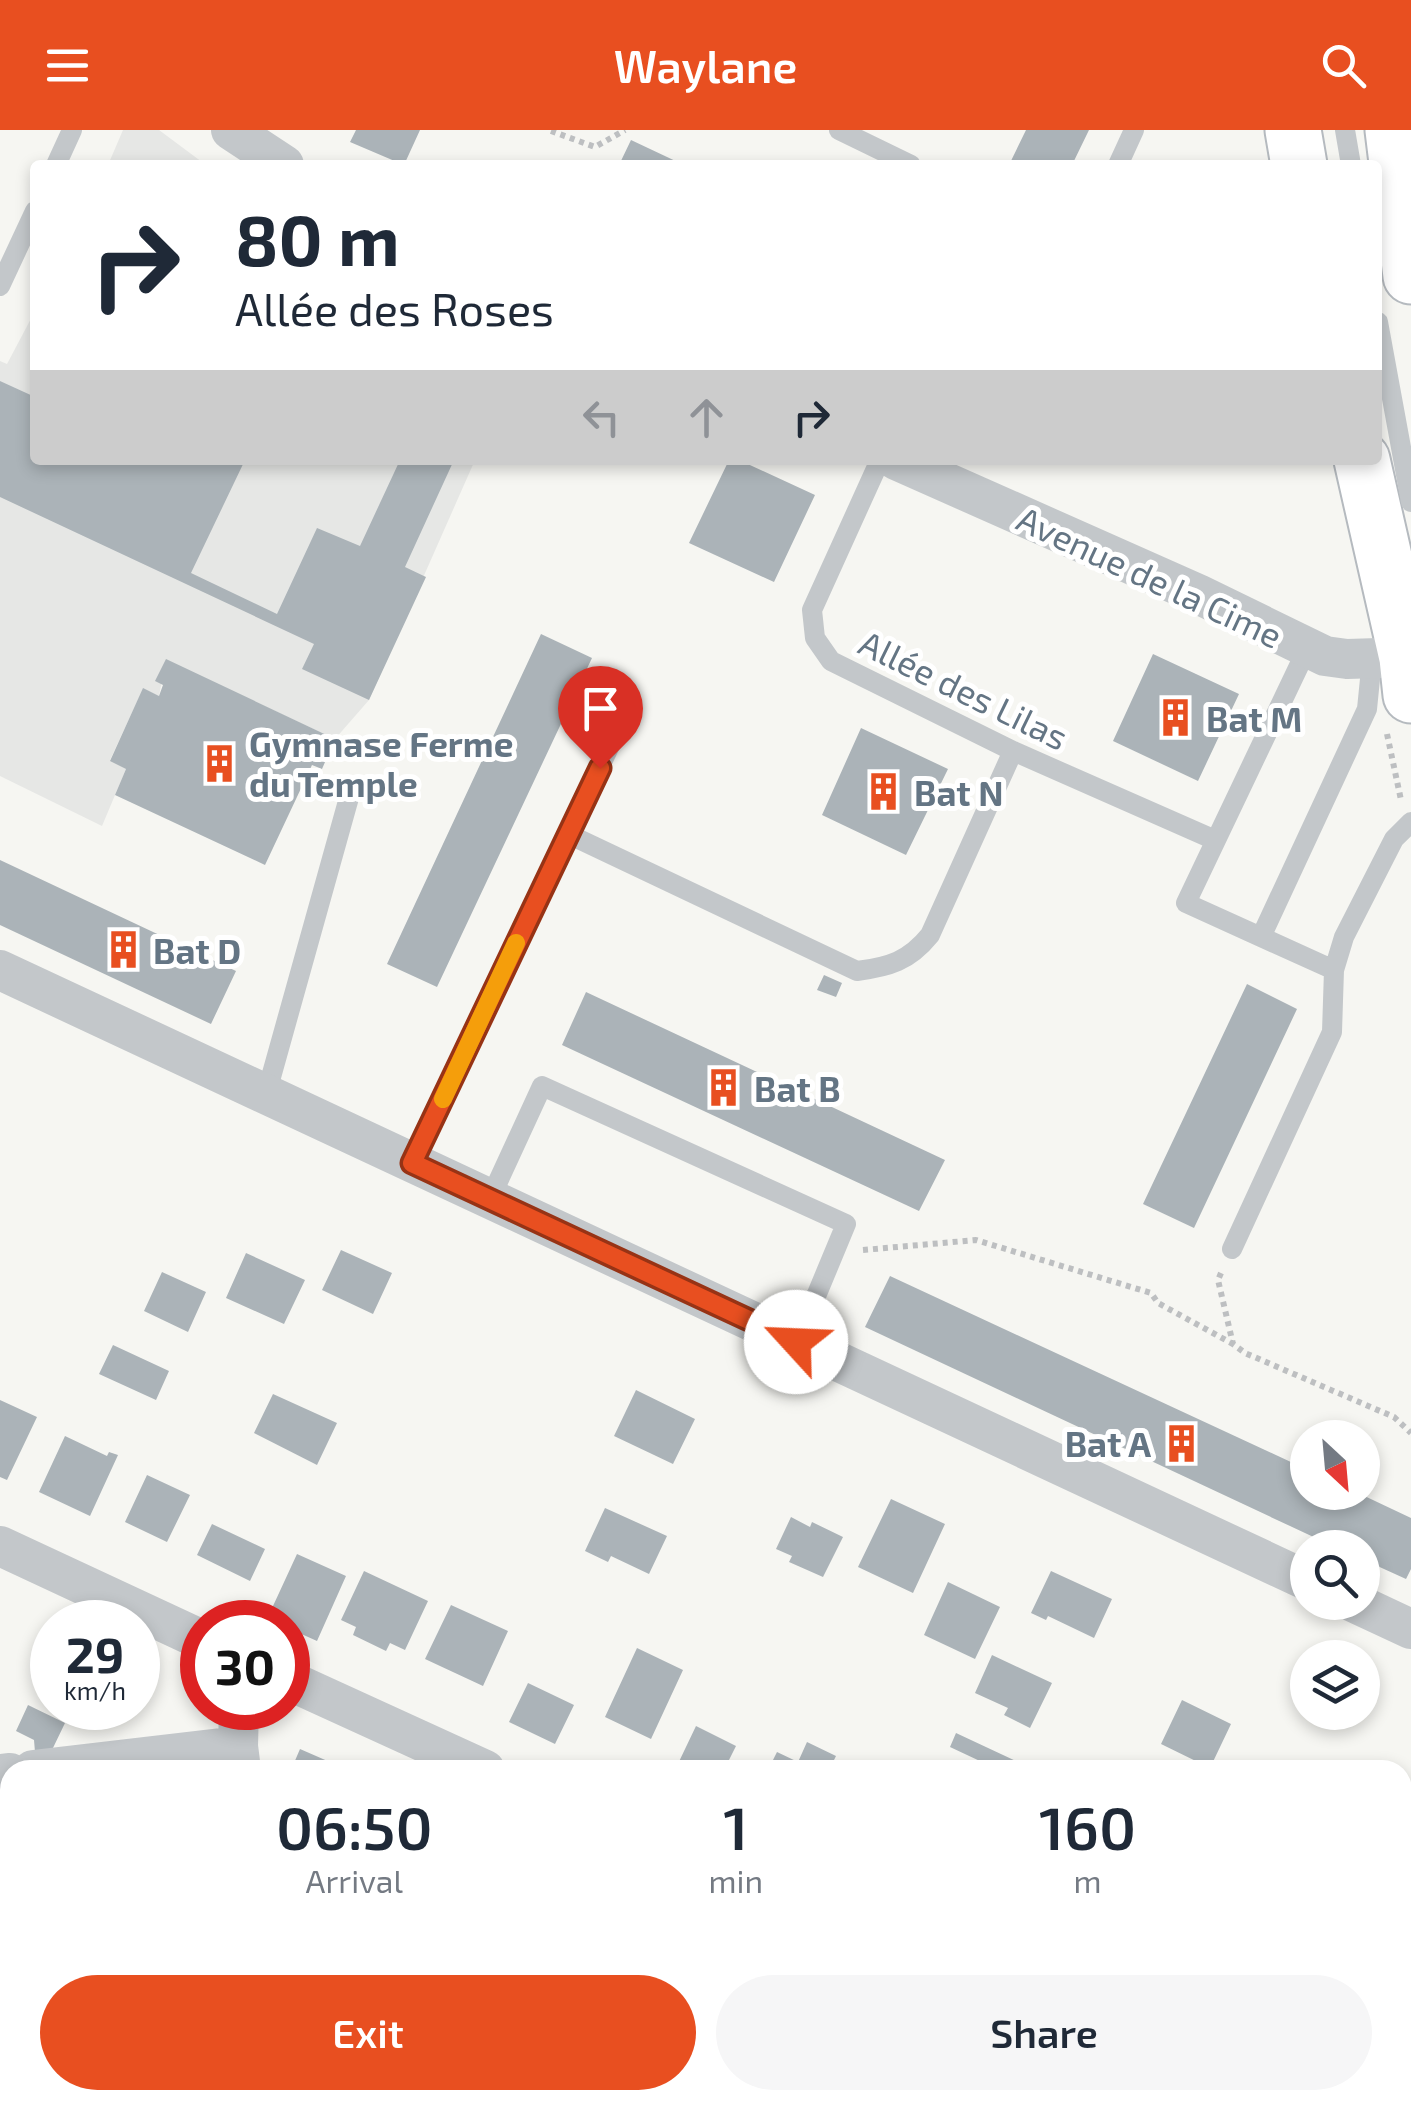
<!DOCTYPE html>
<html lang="en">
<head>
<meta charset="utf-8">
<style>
	body { margin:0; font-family:"Exo 2",sans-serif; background:#f6f6f7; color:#1f2937; height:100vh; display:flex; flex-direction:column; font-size:38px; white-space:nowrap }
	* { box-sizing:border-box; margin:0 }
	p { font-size:32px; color:#747a83 }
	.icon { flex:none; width:55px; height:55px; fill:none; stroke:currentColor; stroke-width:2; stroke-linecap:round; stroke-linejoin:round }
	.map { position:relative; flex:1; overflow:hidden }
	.drawer { position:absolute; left:0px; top:1630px; width:1412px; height:350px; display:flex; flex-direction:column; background:#fff; border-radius:30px 30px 0 0; box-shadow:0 5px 15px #0003 }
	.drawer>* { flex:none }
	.top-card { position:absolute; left:30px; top:30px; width:1352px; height:305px; border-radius:10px; box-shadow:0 5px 15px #0003; background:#fff; color:#1f2937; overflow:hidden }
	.needle { width:65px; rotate:154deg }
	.buttons { position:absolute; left:1290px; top:1290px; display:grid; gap:20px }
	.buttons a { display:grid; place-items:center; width:90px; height:90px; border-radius:50%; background:#fff; box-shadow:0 5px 15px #0003; font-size:50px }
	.speed { position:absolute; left:30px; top:1470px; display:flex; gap:20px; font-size:50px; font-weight:700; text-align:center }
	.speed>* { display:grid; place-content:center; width:130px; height:130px; border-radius:50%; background:#fff; box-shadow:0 5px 15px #0003; line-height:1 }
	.speed small { font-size:25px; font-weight:400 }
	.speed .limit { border:15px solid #d22; background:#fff; color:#111 }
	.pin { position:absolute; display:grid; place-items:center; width:85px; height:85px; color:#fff; margin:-102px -42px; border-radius:50% 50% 50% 0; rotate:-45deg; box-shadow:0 0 10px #0007 }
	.pin .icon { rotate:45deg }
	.me { position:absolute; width:110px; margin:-55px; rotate:295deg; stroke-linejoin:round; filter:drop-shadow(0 0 8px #0008) }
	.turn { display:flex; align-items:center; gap:35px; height:210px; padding:0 40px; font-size:45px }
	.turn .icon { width:130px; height:130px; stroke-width:2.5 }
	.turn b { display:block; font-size:70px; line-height:85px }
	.lanes { display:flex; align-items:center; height:95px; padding:0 40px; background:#0003; justify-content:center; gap:50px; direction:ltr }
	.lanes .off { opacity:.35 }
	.eta { display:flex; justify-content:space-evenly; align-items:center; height:170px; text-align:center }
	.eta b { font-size:60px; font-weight:600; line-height:70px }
	.primary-button { display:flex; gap:20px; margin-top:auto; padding:20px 40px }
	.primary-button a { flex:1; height:115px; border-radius:60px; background:#e84f20; color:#fff; font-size:40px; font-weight:600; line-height:115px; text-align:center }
	.primary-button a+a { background:#f6f6f7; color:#1f2937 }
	header { display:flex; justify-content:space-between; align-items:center; height:130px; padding:0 40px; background:#e84f20; color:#fff; font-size:45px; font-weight:600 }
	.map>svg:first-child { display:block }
	.built { fill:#e6e7e5 }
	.building { fill:#abb3b8 }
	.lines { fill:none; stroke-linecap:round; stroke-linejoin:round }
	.secondary-casing { stroke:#b5babf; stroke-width:59 }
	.path { stroke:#bdbfc1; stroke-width:6; stroke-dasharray:5 5; stroke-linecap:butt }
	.lane { stroke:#c3c7ca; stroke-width:20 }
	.street { stroke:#c3c7ca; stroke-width:40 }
	.secondary { stroke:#fff; stroke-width:55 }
	.route-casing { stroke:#973315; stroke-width:25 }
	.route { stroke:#e84f20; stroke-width:18 }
	.slow { stroke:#f59e0b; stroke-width:18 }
	.labels { text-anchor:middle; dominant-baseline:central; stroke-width:10; stroke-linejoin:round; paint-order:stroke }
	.street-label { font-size:35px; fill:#647584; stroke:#fff }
	.poi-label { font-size:35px; font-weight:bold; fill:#647584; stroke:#fff; text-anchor:start }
</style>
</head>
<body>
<header><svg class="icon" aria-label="menu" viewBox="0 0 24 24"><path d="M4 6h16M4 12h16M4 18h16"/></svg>Waylane<svg class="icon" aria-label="search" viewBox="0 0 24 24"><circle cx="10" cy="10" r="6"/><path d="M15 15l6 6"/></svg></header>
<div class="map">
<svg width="1411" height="1980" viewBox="0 0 1411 1980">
	<rect width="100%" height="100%" fill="#f6f6f2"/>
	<path class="built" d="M123,0H159L206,35H108Z
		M35,181V330H475L369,570L335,609L166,530L159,566L143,559L110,630L126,639L102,696L0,646V231L7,234Z
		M0,1723H10V1970H247L249,1980H0Z"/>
	<path class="building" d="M356,0H420L404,35L350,12Z
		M1026,0H1089L1072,35H1009Z
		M631,10L684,35H619Z
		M0,251L35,267V330H245L191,443L277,484L317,398L360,416L400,330H454L405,437L426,447L369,570L302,539L314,514L0,367Z
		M729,330H739L815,365L774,452L689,413Z
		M541,504L592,528L437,857L387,834Z
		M1153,524L1239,564L1198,651L1113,611Z
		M166,529L335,609L322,639L312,635L265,735L115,665L126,639L110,631L143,558L159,566L163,555L155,551Z
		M861,598L948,639L906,725L822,685Z
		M0,730L236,841L211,894L0,795Z
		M824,845L842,853L836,867L817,860Z
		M1247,854L1297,879L1194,1098L1143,1074Z
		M586,862L945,1030L919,1081L562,915Z
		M341,1120L392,1143L373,1184L322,1160Z
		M246,1123L305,1150L284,1194L226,1168Z
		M162,1142L206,1162L188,1202L144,1181Z
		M890,1146L1308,1340V1362H1356L1411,1388V1439L1406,1449L1362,1429V1418H1337L865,1197Z
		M113,1215L169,1241L156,1270L99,1244Z
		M636,1260L695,1289L673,1334L614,1306Z
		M273,1264L337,1293L317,1335L254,1303Z
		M0,1270L37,1287L7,1350L0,1347Z
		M65,1306L107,1326L109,1322L118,1325L90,1386L39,1362Z
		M147,1345L190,1365L167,1412L125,1392Z
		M891,1369L945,1394L913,1463L858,1437Z
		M605,1378L667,1406L649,1444L611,1426L608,1432L585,1421Z
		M791,1387L810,1397L812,1392L843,1407L823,1447L789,1432L792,1426L776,1419Z
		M212,1394L265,1419L250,1451L197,1425Z
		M297,1424L346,1446L317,1511L288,1498V1492L267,1489Z
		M364,1441L428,1471L405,1520L390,1513L386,1521L353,1505L356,1497L341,1490Z
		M1051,1441L1112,1469L1094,1508L1048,1486L1046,1490L1031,1483Z
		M948,1452L1000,1477L975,1529L924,1505Z
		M451,1475L508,1501L483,1556L425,1529Z
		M52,1512V1558L35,1549Z
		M637,1518L683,1540L651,1609L605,1587Z
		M992,1525L1052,1553L1030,1598L1004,1585L1008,1578L975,1563Z
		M528,1553L574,1575L555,1614L509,1592Z
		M1182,1570L1231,1594L1210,1638L1161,1614Z
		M28,1575L65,1593L52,1620L35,1622L34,1610L16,1601Z
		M696,1596L736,1616L724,1640H675Z
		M956,1603L1020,1633L1017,1640H999L950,1617Z
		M807,1612L836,1626L829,1640H768L777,1622L798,1632Z
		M300,1619L339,1636L337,1640H291Z
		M133,1970H232L233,1980H134Z
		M319,1970H373L374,1980H320Z
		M617,1970H665L666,1980H618Z
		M772,1970H816L817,1980H773Z
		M906,1970H978L973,1980H928Z"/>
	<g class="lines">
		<defs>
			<path id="secondary" d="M1293,0L1299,35
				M1393,0L1411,146
				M1362,330L1407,528L1411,565"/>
		</defs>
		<use href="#secondary" class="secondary-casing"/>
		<path class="path" d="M551,1L595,17L625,0
			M1387,604L1401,670
			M863,1120L976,1110L1151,1163L1158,1173L1233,1214
			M1221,1143L1218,1150L1233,1214L1245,1223L1394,1287L1411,1303"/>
		<path class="lane" d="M839,0L911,35
			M1345,0L1351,35
			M56,35L72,0
			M1118,35L1134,0
			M0,156L35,81
			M1378,192L1411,372
			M880,330L812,480L815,508L831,531L1013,621L1215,710
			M1307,519L1186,773L1334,840
			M568,704L857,841C889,837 909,831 930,805L1013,621
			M1261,807L1367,579L1372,529
			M266,965L350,664
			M412,1033L631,571
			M490,1069L542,956L846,1094L797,1212
			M1232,1119L1332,902L1334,840L1344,807L1394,709L1411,692"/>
		<path class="street" d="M231,0L284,35
			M896,330L1198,464L1325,526L1347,529L1411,527
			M0,840L1308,1451
			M0,1416L202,1510
			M1353,1472L1411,1499
			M288,1550L485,1640
			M239,1578L238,1616L241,1640
			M33,1640L238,1616
			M0,1644L10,1643
			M283,1970L285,1980
			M723,1970L725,1980
			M1157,1970L1158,1980
			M1199,1970L1220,1980"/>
		<use href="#secondary" class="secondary"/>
	</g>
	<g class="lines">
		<defs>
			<path id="route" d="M600,638L412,1033L796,1212"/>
		</defs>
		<use href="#route" class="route-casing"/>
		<use href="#route" class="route"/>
		<path class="slow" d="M443,969L516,813"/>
	</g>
	<defs>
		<symbol id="building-bare" viewBox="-9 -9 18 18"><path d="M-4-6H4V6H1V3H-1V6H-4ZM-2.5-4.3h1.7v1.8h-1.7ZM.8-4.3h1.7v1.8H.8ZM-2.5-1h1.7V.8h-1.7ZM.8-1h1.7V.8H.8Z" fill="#e84f20" stroke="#fff" stroke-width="2.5" paint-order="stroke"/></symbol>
	</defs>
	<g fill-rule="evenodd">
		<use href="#building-bare" x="1148" y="560" width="55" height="55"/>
		<use href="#building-bare" x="192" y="606" width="55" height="55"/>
		<use href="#building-bare" x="856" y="634" width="55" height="55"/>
		<use href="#building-bare" x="96" y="792" width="55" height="55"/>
		<use href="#building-bare" x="696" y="930" width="55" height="55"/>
		<use href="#building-bare" x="1154" y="1286" width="55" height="55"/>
	</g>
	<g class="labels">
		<g class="street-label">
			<text transform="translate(1150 446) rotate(25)">Avenue de la Cime</text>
			<text transform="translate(964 559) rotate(26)">Allée des Lilas</text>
		</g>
		<g class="poi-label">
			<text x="1206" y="588">Bat M</text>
			<text x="249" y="613">Gymnase Ferme<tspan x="249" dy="40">du Temple</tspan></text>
			<text x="914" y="662">Bat N</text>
			<text x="153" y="820">Bat D</text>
			<text x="754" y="958">Bat B</text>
			<text x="1151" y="1313" text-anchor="end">Bat A</text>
		</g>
	</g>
</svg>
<div class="buttons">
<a><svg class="needle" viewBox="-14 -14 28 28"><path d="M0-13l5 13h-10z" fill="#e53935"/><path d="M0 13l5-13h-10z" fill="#747a83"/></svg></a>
<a><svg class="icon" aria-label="search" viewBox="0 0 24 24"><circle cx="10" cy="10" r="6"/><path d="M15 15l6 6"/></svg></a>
<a><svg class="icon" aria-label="layers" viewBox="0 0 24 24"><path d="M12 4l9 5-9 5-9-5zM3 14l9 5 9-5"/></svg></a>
</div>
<div class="speed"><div>29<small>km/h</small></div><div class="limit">30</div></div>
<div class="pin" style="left:600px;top:638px;background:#d93025"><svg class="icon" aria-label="arrive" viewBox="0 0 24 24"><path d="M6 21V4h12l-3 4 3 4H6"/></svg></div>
<svg class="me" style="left:796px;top:1212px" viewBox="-20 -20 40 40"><circle r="19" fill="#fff"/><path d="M0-13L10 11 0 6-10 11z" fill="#e84f20"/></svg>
<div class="top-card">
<div class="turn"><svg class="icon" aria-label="right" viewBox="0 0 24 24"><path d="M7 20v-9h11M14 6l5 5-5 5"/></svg><div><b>80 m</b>Allée des Roses</div></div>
<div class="lanes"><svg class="icon off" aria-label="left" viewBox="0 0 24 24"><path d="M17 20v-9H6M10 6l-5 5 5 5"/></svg><svg class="icon off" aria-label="ahead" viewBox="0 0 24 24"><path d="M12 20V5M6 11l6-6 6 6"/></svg><svg class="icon" aria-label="right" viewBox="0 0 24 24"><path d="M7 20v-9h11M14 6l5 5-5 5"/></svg></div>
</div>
<section class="drawer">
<div class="eta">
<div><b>06:50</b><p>Arrival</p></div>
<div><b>1</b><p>min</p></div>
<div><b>160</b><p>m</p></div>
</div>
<div class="primary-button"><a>Exit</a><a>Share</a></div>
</section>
</div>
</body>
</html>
